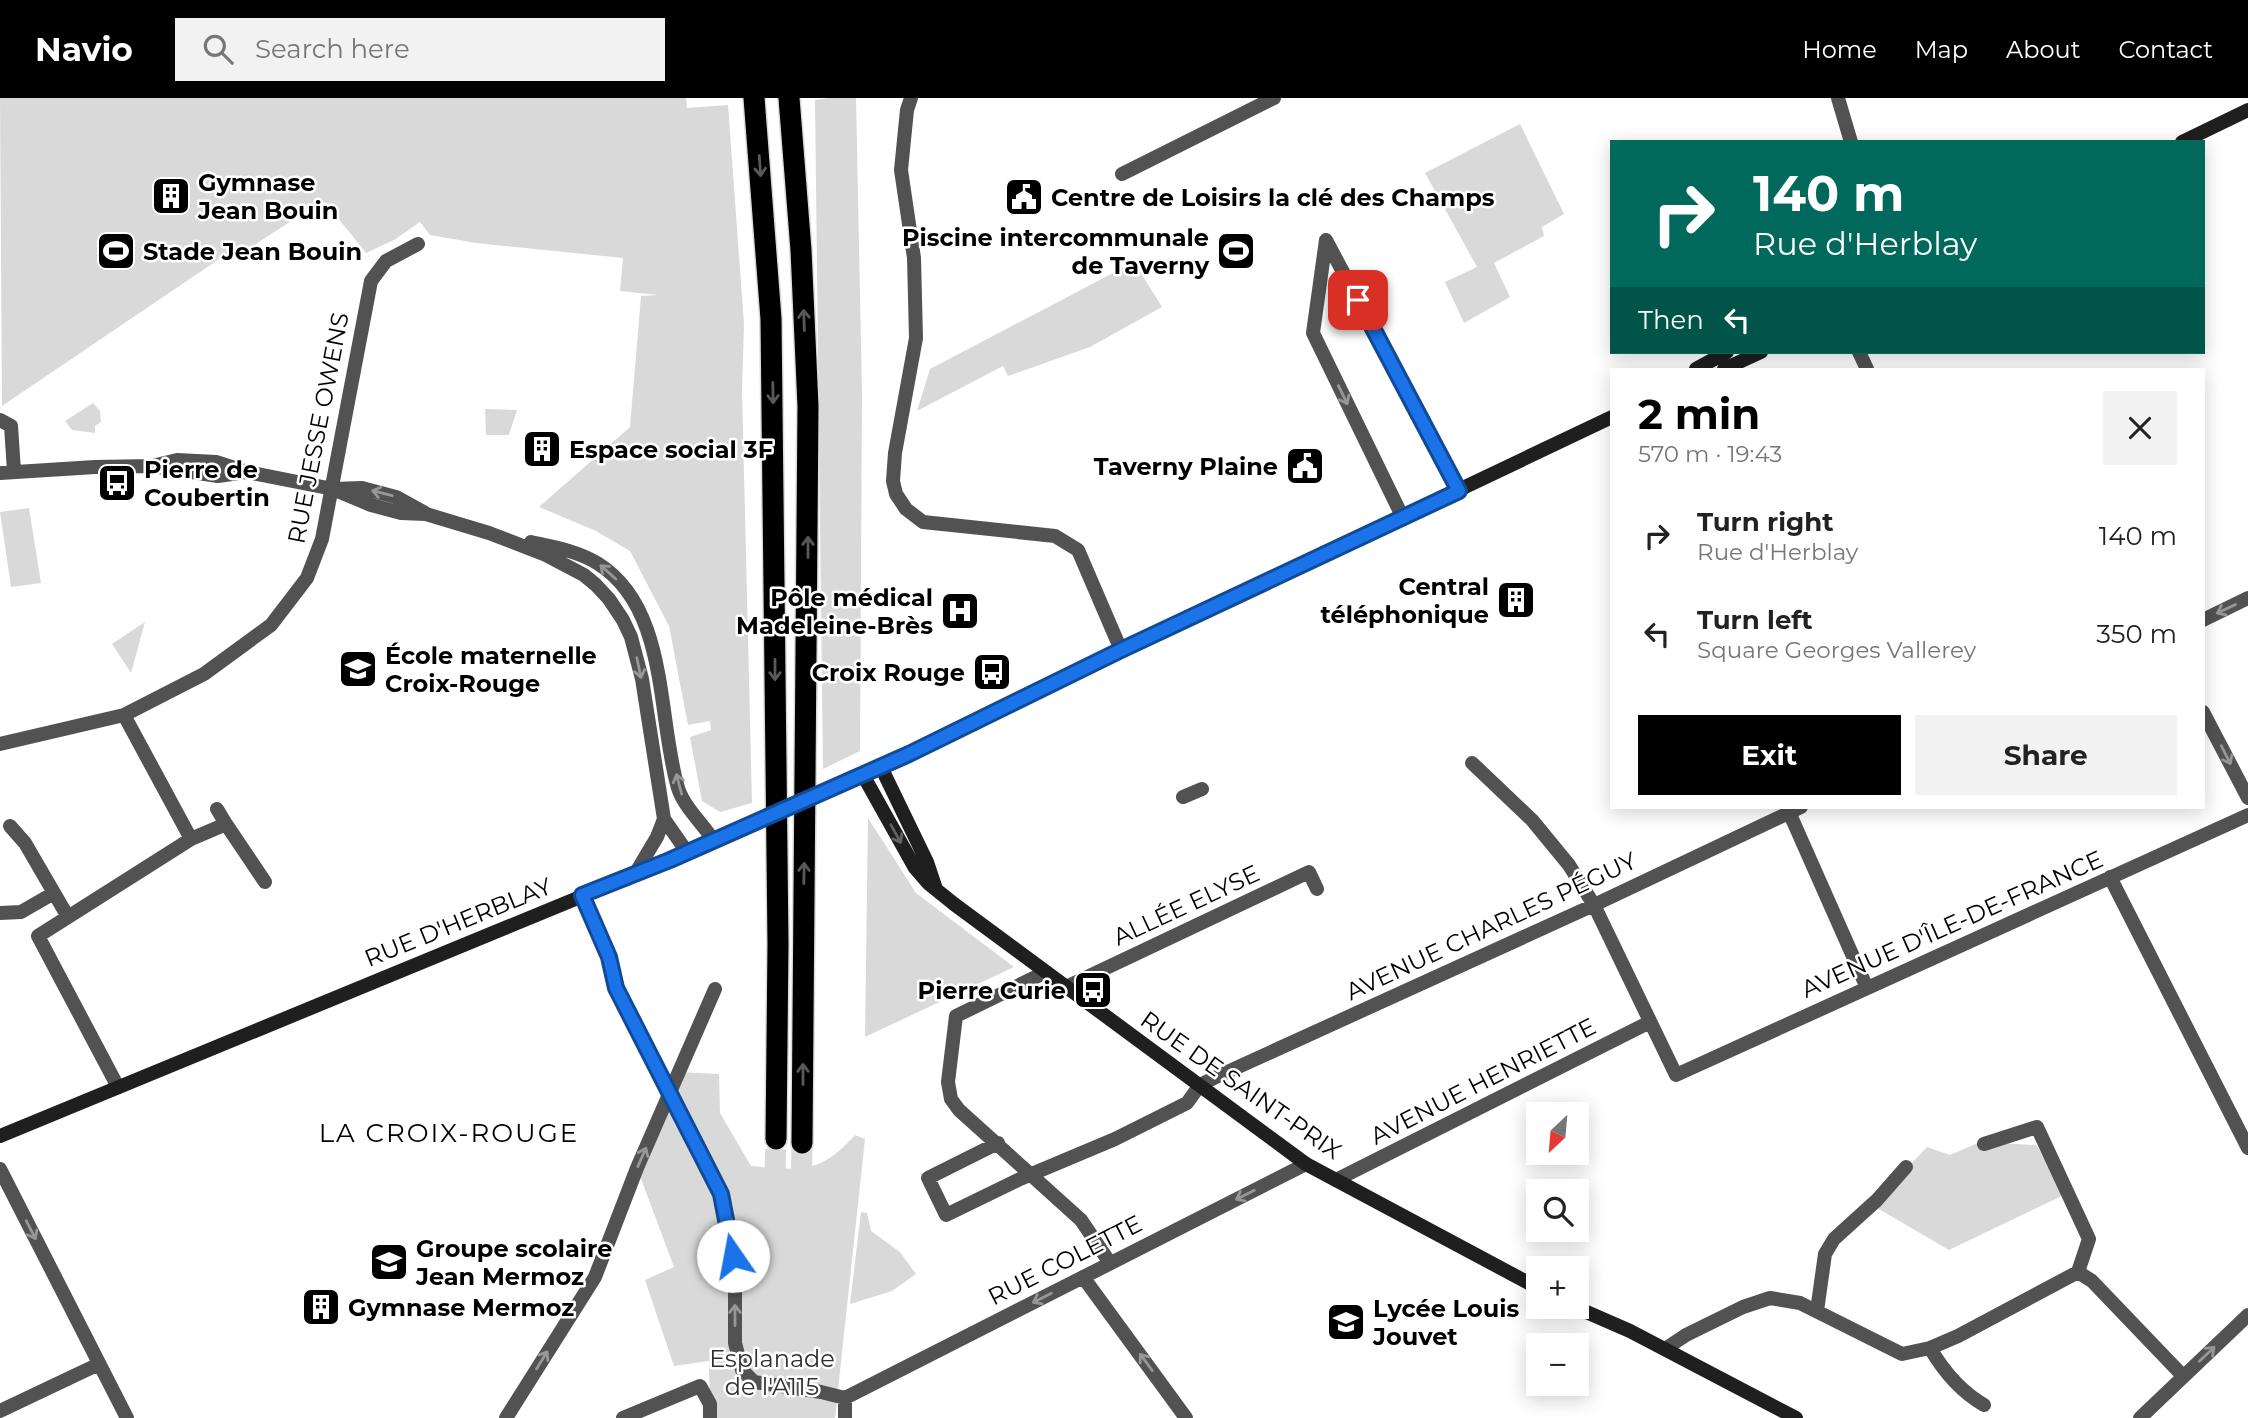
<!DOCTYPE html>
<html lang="en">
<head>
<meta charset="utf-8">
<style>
	body { margin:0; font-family:Montserrat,sans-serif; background:#f2f2f2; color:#222; height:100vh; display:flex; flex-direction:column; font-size:26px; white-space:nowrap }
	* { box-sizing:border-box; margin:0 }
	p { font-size:23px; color:#767676 }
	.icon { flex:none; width:38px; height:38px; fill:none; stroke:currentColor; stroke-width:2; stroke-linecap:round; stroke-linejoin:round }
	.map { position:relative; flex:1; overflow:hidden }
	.panel { position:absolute; left:1610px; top:270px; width:595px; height:441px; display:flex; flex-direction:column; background:#fff; border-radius:0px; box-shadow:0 4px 18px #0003 }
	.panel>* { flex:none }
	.banner { position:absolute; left:1610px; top:42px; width:595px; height:214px; border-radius:0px; box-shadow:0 4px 18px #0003; background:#00695c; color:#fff; overflow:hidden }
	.needle { width:46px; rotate:206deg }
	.fabs { position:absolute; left:1526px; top:1004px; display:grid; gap:14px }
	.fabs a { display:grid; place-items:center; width:63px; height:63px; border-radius:0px; background:#fff; box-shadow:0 4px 18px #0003; font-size:35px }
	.pin { position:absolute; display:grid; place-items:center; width:60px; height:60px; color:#fff; margin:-30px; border-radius:14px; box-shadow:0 4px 10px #0006 }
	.me { position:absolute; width:77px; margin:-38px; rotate:348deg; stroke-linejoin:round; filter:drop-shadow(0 0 5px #0008) }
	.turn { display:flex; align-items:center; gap:24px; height:147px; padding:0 28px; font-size:32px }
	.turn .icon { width:91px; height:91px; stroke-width:2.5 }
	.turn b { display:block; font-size:49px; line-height:60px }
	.then { display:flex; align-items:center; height:66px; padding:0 28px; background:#0003; gap:14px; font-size:26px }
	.round { display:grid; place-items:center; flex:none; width:74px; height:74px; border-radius:0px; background:#f2f2f2 }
	.headline { display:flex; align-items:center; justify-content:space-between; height:119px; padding:0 28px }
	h1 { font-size:42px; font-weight:700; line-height:52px; color:#000 }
	.button { display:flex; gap:14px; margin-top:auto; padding:14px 28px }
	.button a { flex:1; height:80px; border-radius:0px; background:#000; color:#fff; font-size:28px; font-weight:700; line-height:80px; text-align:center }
	.button a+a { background:#f2f2f2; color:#222 }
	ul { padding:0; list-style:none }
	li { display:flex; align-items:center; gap:21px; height:98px; padding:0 28px }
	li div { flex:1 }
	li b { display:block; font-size:26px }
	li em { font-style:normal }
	header { display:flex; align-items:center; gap:42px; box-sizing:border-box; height:98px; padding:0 35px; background:#000; color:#fff }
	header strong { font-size:33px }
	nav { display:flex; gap:38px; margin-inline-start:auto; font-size:24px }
	.search { width:490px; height:63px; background:#f2f2f2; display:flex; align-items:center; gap:18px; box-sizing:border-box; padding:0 24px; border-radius:0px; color:#767676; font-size:26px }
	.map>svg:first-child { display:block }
	.green { fill:#d9d9d9 }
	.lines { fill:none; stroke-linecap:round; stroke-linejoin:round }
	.highway-tunnel { stroke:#d9d9d9; stroke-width:21; stroke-dasharray:21 10; stroke-linecap:butt }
	.highway-casing { stroke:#dbdbdb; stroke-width:24 }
	.street { stroke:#525252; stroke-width:14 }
	.secondary { stroke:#1f1f1f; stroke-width:14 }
	.highway { stroke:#000; stroke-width:21 }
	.secondary-bridge { stroke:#1f1f1f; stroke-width:14 }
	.oneway { stroke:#595959 }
	.oneway2 { stroke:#979797 }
	.oneway3 { stroke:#626262 }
	.route-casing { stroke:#114b97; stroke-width:18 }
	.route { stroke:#1a73e8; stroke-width:12 }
	.labels { text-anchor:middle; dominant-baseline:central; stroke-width:5; stroke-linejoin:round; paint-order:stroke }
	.poi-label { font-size:24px; font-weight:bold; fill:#000; stroke:#fff; text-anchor:start }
	.street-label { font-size:24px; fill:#000; stroke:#fff }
	.park-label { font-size:24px; fill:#303030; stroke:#fff }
	.neighbourhood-label { font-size:26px; letter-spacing:2px; fill:#000; stroke:#fff }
</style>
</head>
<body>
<header>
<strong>Navio</strong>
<div class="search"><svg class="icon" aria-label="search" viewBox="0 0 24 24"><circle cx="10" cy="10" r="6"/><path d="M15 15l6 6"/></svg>Search here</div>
<nav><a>Home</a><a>Map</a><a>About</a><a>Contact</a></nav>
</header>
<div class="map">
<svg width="2248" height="1320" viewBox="0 0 2248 1320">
	<rect width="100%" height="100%" fill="#fff"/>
	<path class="green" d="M0,0H686L687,10L728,7L744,226L742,292L752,705L720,714L702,703L690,639L711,632L710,623L688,627L669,528L630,453L596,433L539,409L630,329L641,198L658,197L620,193L623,160L476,145L430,137L420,124L394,142L366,155L325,104L308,112L242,155L234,151L2,308Z
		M829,0H856L862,296L860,653L823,671L815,2Z
		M1520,26L1564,116L1542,129L1544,138L1494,165L1510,199L1464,225L1445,184L1477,169L1425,75Z
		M1134,164L1162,209L1090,249L1008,278L1003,268L917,313L930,271Z
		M93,305L100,313L101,324L95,328V335L72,332L65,323Z
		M485,311L517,312L509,337H486Z
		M29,410L41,485L11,489L0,414Z
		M145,524L131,575L112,546Z
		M868,720L916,795L1014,869L865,939Z
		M679,974L719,976L720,1015L751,1068C801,1072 819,1077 855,1037L865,1041L835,1320H710L709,1263L674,1268L645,1182L674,1169L637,1070Z
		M1980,1044L2036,1047L2068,1095L1949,1152L1872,1107L1927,1049L1950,1057Z
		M861,1114L867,1115L871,1133L900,1154L916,1176L892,1193L850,1206Z"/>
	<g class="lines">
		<path class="highway-tunnel" d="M768,1320L776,1041
			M797,1320L802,1045"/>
		<defs>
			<path id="highway" d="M754,0L771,221L778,846L776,1041
				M789,0L801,152L808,308L802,1045"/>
		</defs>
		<use href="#highway" class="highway-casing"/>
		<path class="street" d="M911,0L907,12L901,72L914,160L916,240L895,355L893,383L896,396L906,411L923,424L1055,438L1078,452L1121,552
			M1838,0L1851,44
			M1122,76L1274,0
			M1859,254L1867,271
			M0,322L11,328L14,373
			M152,368L177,362L216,364L247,374L333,391L362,390L396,399L425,415
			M0,375L95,369L152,368L218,378L246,374
			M333,391L371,407L401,415L426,416L489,435L546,457L584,477L596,487L609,501L623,522L631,539L642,581L664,721L687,754
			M1403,420L1313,235L1326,142L1459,393
			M531,444C554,449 577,453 597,465C669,509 657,619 678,690C684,709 703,726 714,743
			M2203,522L2248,500
			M2203,614L2248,700
			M0,646L124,617L204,576L271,527L307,480L322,441L371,183L386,163L418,146
			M1472,665L1532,722L1569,767L1594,807L1676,977L2248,717
			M1183,699L1202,691
			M217,711L226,726
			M1789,714L1867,890
			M10,728L25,745L68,819
			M191,741L226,726L265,784
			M635,776L657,739L664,721
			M2110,779L2248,1050
			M582,797L609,859L616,890L721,1096L735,1168V1245L742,1272L754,1284L821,1294L845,1300
			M0,815L21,814L54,795
			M1046,874L956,918L948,984L951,1001L959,1012L1081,1122L1110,1165
			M1066,889L1309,774L1317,791
			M118,989L38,838L191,741L124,617
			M998,1045L928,1080L946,1117L1020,1081L1115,1041L1187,1005L1200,987L1214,980L1594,807L1801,709
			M1984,1046L2037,1029L2089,1141L2078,1174
			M0,1071L127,1320
			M1336,1082L1650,924
			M1083,1179L1186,1320
			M1817,1213L1825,1156L1834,1141L1877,1102L1906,1069
			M1930,1250C1944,1274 1960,1293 1984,1307
			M1665,1251L1686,1237L1743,1209L1770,1200L1800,1205L1902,1256L1930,1250L1958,1238L2078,1174L2092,1183L2183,1278
			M845,1300L1306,1066
			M0,1313L99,1266
			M506,1320L595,1179L637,1070L715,891
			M623,1320L700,1288L710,1306V1320
			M845,1320V1300
			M2140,1320L2248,1217"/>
		<path class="secondary" d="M2182,44L2248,12
			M1696,271L1727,254
			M1724,271L1761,254
			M881,669L927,764L935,788
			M863,677L915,770L928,785L954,806L1306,1066L1538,1190
			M837,688C934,646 1027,597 1123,551C1286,474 1449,398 1612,319
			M0,1038L670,762L749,727
			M1575,1209L1630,1233L1796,1320"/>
		<use href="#highway" class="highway"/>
		<path class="secondary-bridge" d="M749,727L837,688"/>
	</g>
	<defs><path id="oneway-shaft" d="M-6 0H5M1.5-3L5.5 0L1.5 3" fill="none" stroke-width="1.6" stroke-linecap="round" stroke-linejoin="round" transform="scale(1.75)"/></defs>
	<g class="oneway">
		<use href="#oneway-shaft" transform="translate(760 68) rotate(86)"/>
		<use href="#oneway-shaft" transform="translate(804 222) rotate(-92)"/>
		<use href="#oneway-shaft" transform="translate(773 295) rotate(89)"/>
		<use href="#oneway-shaft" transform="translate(808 449) rotate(-90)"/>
		<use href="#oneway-shaft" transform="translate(775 572) rotate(90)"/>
		<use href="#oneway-shaft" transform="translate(804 775) rotate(-89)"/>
		<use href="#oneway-shaft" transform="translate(803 976) rotate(-90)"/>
	</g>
	<g class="oneway2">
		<use href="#oneway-shaft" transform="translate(1343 297) rotate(64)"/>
		<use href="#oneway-shaft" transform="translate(382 395) rotate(-166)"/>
		<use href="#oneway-shaft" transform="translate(608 474) rotate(-138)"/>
		<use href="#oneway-shaft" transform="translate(2226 511) rotate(154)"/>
		<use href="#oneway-shaft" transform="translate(639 570) rotate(78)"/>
		<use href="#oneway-shaft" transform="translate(2226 657) rotate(63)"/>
		<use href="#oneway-shaft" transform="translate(679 686) rotate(-105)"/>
		<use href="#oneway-shaft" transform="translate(642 1059) rotate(-66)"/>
		<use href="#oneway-shaft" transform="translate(1245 1097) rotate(153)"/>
		<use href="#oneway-shaft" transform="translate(31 1132) rotate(63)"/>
		<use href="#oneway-shaft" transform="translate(1042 1200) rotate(153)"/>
		<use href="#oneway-shaft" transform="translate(735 1217) rotate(-90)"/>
		<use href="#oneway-shaft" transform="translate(2207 1256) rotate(-43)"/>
		<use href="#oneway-shaft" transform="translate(542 1262) rotate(-58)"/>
		<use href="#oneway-shaft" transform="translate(1146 1264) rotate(-126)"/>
	</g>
	<use class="oneway3" href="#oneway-shaft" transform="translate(896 736) rotate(61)"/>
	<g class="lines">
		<defs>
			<path id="route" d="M733,1158L721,1096L616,890L609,859L582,797L670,762L909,656L1121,552L1459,393L1358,202"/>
		</defs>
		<use href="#route" class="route-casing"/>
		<use href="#route" class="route"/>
	</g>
	<defs>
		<symbol id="building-square" viewBox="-11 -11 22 22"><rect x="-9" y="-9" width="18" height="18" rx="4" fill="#000" stroke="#fff"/><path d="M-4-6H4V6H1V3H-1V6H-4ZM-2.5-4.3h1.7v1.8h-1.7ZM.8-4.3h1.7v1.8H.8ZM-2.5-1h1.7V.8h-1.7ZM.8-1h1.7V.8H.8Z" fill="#fff"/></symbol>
		<symbol id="civic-square" viewBox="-11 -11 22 22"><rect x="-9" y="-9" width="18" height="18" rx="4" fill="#000" stroke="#fff"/><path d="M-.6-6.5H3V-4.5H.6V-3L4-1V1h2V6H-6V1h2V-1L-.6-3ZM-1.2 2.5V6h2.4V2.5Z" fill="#fff"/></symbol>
		<symbol id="stadium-square" viewBox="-11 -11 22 22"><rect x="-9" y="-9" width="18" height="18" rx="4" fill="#000" stroke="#fff"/><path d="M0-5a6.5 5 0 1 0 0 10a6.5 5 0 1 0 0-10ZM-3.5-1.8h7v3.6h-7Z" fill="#fff"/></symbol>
		<symbol id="bus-square" viewBox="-11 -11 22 22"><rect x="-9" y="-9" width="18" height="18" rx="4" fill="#000" stroke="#fff"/><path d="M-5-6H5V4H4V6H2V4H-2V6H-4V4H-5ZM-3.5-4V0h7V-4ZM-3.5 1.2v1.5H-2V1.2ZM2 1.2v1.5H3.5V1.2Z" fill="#fff"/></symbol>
		<symbol id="hospital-square" viewBox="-11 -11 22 22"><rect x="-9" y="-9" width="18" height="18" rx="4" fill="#000" stroke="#fff"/><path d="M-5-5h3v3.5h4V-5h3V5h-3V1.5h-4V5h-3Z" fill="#fff"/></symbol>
		<symbol id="school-square" viewBox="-11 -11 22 22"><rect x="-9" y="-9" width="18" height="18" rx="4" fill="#000" stroke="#fff"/><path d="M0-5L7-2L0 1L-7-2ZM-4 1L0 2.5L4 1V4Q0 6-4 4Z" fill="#fff"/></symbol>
	</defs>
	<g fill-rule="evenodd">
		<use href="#building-square" x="149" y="76" width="44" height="44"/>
		<use href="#civic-square" x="1002" y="77" width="44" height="44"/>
		<use href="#stadium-square" x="94" y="131" width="44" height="44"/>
		<use href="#stadium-square" x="1214" y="131" width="44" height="44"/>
		<use href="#building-square" x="520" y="329" width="44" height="44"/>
		<use href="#civic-square" x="1283" y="346" width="44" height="44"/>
		<use href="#bus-square" x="95" y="363" width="44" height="44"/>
		<use href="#building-square" x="1494" y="480" width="44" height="44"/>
		<use href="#hospital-square" x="938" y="491" width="44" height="44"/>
		<use href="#school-square" x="336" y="549" width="44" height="44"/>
		<use href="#bus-square" x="970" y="552" width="44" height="44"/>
		<use href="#bus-square" x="1071" y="870" width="44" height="44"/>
		<use href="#school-square" x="367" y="1142" width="44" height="44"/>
		<use href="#building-square" x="299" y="1187" width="44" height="44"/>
		<use href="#school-square" x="1324" y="1202" width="44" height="44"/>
	</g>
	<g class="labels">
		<g class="poi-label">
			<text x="198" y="84">Gymnase<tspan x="198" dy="28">Jean Bouin</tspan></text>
			<text x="1051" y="99">Centre de Loisirs la clé des Champs</text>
			<text x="1209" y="139" text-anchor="end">Piscine intercommunale<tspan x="1209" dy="28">de Taverny</tspan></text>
			<text x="143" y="153">Stade Jean Bouin</text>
			<text x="569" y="351">Espace social 3F</text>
			<text x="1278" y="368" text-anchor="end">Taverny Plaine</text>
			<text x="144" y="371">Pierre de<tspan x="144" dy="28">Coubertin</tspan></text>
			<text x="1489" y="488" text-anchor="end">Central<tspan x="1489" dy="28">téléphonique</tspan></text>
			<text x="933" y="499" text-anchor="end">Pôle médical<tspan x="933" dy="28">Madeleine-Brès</tspan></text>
			<text x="385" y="557">École maternelle<tspan x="385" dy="28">Croix-Rouge</tspan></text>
			<text x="965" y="574" text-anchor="end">Croix Rouge</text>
			<text x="1066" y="892" text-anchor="end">Pierre Curie</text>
			<text x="416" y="1150">Groupe scolaire<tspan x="416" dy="28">Jean Mermoz</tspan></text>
			<text x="348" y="1209">Gymnase Mermoz</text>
			<text x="1373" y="1210">Lycée Louis<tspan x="1373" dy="28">Jouvet</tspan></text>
		</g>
		<g class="street-label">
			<text transform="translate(318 330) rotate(-79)">RUE JESSE OWENS</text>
			<text transform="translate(1186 807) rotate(-25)">ALLÉE ELYSE</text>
			<text transform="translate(458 824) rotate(-22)">RUE D'HERBLAY</text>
			<text transform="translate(1952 826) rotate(-24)">AVENUE D'ÎLE-DE-FRANCE</text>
			<text transform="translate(1491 828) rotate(-25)">AVENUE CHARLES PÉGUY</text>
			<text transform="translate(1483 983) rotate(-27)">AVENUE HENRIETTE</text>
			<text transform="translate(1241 987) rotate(35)">RUE DE SAINT-PRIX</text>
			<text transform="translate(1065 1162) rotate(-27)">RUE COLETTE</text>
		</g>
		<g class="park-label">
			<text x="772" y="1260">Esplanade<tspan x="772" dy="28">de l'A115</tspan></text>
		</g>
		<g class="neighbourhood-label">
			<text x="449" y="1035">LA CROIX-ROUGE</text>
		</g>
	</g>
</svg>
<div class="fabs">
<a><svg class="needle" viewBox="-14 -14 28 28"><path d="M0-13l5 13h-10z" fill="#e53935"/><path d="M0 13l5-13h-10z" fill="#767676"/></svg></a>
<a><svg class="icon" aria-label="search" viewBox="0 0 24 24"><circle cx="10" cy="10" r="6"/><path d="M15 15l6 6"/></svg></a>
<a>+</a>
<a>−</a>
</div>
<div class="pin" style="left:1358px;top:202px;background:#d93025"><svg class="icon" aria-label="arrive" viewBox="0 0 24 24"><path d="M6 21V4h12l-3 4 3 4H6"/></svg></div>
<svg class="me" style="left:733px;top:1158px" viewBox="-20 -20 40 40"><circle r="19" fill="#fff"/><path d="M0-13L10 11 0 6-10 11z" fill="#1a73e8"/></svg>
<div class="banner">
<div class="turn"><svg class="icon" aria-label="right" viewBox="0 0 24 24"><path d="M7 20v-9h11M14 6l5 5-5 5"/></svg><div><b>140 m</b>Rue d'Herblay</div></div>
<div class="then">Then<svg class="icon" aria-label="left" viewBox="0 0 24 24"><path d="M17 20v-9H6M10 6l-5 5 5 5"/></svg></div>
</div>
<section class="panel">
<div class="headline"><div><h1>2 min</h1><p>570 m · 19:43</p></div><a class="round"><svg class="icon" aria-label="close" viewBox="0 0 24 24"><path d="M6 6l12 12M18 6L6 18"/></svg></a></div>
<ul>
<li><svg class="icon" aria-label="right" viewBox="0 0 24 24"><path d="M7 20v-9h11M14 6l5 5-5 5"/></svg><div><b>Turn right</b><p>Rue d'Herblay</p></div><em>140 m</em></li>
<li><svg class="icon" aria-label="left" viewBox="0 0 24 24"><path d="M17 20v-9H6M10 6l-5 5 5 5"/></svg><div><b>Turn left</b><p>Square Georges Vallerey</p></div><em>350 m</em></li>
</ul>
<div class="button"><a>Exit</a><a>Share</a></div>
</section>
</div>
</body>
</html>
